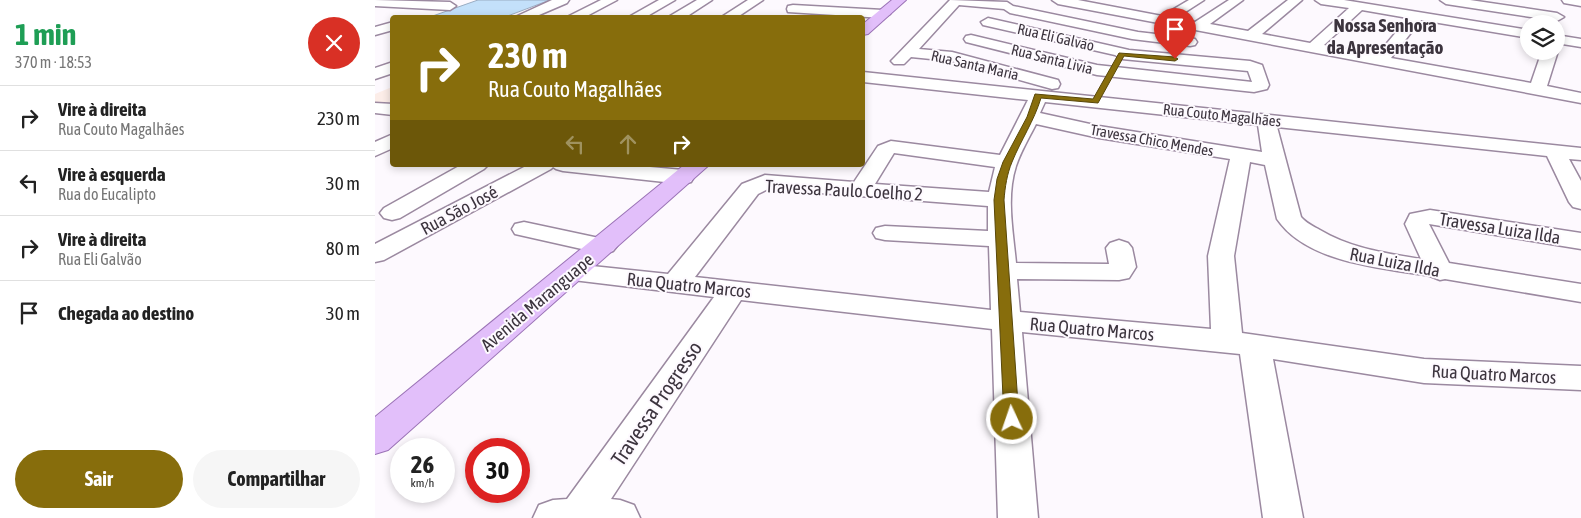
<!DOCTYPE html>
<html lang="pt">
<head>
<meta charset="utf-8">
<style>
	body { margin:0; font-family:"Asap Condensed",sans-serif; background:#f6f6f6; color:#222; height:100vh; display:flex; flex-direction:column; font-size:19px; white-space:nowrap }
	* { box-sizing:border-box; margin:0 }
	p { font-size:16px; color:#767676 }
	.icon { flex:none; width:28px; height:28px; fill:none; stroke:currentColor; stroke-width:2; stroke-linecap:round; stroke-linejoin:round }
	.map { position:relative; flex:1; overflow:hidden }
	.sheet { display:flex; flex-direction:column; background:#fff; width:375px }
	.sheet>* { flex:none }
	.guide { position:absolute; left:15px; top:15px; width:475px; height:152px; border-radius:5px; box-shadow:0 2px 8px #0003; background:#876d0c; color:#fff; overflow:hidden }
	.fabs { position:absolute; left:1145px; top:15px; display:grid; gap:10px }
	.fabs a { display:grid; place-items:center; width:45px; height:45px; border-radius:50%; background:#fff; box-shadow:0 2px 8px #0003; font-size:25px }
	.speed { position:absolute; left:15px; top:438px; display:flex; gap:10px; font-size:25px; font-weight:700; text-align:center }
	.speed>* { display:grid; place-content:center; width:65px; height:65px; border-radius:50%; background:#fff; box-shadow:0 2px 8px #0003; line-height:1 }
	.speed small { font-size:12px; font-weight:400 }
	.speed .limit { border:8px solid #d22; background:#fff; color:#111 }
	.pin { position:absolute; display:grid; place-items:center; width:42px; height:42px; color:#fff; margin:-51px -21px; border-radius:50% 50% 50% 0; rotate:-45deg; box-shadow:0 0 5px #0007 }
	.pin .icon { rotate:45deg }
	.me { position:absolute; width:55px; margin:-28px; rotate:357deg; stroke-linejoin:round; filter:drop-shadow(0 0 4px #0008) }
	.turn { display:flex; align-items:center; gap:18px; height:105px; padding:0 15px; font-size:22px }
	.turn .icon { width:65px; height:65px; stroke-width:2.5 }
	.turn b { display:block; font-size:35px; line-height:42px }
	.lanes { display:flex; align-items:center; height:48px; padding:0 15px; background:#0003; justify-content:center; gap:25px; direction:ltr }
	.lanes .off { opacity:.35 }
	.round { display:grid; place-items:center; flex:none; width:52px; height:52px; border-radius:26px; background:#f6f6f6 }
	.summary { display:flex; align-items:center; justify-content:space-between; height:85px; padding:0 15px }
	h1 { font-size:30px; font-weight:700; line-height:38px; color:#1e9e55 }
	.action { display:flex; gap:10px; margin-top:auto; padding:10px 15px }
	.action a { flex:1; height:58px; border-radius:30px; background:#876d0c; color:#fff; font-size:20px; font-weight:700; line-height:58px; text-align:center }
	.action a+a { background:#f6f6f6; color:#222 }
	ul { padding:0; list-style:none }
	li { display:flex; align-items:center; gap:15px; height:65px; padding:0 15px; border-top:1px solid #e0e0e0 }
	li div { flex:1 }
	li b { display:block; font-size:19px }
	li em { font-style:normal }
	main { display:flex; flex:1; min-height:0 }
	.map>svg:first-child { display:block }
	.education { fill:#fcede8 }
	.water { fill:#c3e0fa; stroke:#9aacc2 }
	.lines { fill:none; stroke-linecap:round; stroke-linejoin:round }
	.minor-casing { stroke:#9b89a0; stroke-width:3 }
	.major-casing { stroke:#9b73b6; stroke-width:2 }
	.minor { fill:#fff; fill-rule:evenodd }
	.major { fill:#e2bffa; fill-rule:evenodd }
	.route { fill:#876d0c; stroke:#584708 }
	.labels { text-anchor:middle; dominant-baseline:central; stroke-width:4; stroke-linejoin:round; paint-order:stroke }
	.far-street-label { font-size:15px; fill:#3c343e; stroke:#fdf9fe }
	.street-label { font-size:18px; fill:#3c343e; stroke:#fdf9fe }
	.far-district-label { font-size:19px; font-weight:bold; fill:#3c343e; stroke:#fdf9fe }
	.near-street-label { font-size:21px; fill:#3c343e; stroke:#fdf9fe }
</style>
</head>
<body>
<main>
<section class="sheet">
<div class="summary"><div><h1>1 min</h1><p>370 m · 18:53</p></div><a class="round" style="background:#d93025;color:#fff"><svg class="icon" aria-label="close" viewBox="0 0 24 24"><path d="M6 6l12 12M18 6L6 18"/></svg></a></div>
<ul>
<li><svg class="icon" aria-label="right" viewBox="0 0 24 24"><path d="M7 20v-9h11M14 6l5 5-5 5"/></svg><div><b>Vire à direita</b><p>Rua Couto Magalhães</p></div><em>230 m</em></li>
<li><svg class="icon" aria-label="left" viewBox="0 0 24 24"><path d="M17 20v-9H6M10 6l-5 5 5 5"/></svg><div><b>Vire à esquerda</b><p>Rua do Eucalipto</p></div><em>30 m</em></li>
<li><svg class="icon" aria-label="right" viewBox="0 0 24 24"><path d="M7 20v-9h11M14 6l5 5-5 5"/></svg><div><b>Vire à direita</b><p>Rua Eli Galvão</p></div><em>80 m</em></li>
<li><svg class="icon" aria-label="arrive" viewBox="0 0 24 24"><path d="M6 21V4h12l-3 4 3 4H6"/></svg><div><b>Chegada ao destino</b></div><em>30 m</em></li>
</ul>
<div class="action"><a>Sair</a><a>Compartilhar</a></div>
</section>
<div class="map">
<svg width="1206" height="518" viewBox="0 0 1206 518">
	<rect width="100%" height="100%" fill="#fdf9fe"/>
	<path class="education" d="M17,87V106L0,104V94Z"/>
	<path class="water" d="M103,0H175L130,17L52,18Z"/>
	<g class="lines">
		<defs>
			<path id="minor" d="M0,0L75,2L81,6L75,10L0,6Z
				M177,0H194L192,3L157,18H138Z
				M226,0H242L208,18H190Z
				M284,0H300L269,18H252Z
				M322,0H337L314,15L316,18L295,16Z
				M373,0H388L361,18H345Z
				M575,0L632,2L638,6L763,32L815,38L820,39L822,42L820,45L815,46L757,39L635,13L629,9L584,5L544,49L577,52L683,80L685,84L683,88L677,89L576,61L536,57L529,64H519L516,61L519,58Z
				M677,0H703L787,16L814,0H829L801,18L820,22L854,0H868L835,24L873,31L913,0H927L887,34L935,43L974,8L946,4L940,0H969L1154,30V38L1046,20L1016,58L1156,83L1167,51H1181V49L1183,51L1172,86L1206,93V103L683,4ZM987,10L1033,18L1002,55L949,45Z
				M1065,0H1095L1182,13L1189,17L1182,21L1071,4Z
				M1187,0H1206V6L1189,3Z
				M418,5L508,10L515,14L508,18L413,12L412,9L413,6Z
				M613,18L754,50L875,61L887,65L894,85L892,89L879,92L722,75L591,42L589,39L591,36L596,35L722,65L877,82L873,71L747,59L740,55L608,25L606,22Z
				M18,22V30L0,35V27Z
				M1181,35L1206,39V47L1181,43Z
				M18,62V73L0,79V68Z
				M488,72L1206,148V160L1194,159L1206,181V209L1198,207L1194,202L1172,156L902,127L926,217C931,223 938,226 945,230C977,249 1010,253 1046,259L1030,224L1035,214L1055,210L1206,233V249L1054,224L1074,263L1206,284V302L1070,279L1065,280L1055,276C1007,268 932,263 902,219L890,165L875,162L859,256L867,333L1049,359L1206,366V390L1049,383L898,359L928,518H888L865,354L647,332L663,518H623L617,329L366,300L236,499L245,500L259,505L265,518H158L164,505L178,500L192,499L339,297L198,280L188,278L185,272L188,266L198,264L293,274L367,184L390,175L479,182L503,146L516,141L625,155L653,100L488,82ZM670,102L883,125L887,152L724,126L665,113ZM661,124L724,138L855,159L833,256L836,329L645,312L642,279L744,280L754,278L761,267L757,248L753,243L744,240L735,243L731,248L734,264L641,263C638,231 631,197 641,166C646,151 654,138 661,124ZM519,153L620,167L614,192L500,184ZM393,189L613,206V231L510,226L501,228L498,233L501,238L510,240L614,246L616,310L320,277L383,194Z
				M0,103L18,104V115L0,113Z
				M18,134V148L0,156V142Z
				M86,165H113L109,169L25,218L17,220L9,218L5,213L9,208Z
				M153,165H253L308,170L316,172L319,177L316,182L308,184L188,171L181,169L178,167L176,169L9,260L0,262V244Z
				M149,222L238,241L242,246L238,251L229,254L140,234L137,229L140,224Z"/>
			<path id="major" d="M517,0H531L493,34L488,35V24Z
				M309,165H334L13,450L0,454V417Z"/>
		</defs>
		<use href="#minor" class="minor-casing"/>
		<use href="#major" class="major-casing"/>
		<use href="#minor" class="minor"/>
		<use href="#major" class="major"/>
	</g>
	<path class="route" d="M744,53L800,57L803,59L800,61L749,56L723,103L666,98C659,121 646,140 637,162C632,174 630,187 629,200L644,419L642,423L637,425L631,423L629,419L619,200L622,179L628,162L652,117L660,94L718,99Z"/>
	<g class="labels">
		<g class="far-street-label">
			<text transform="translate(681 37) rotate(13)">Rua Eli Galvão</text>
			<text transform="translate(677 59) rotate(14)">Rua Santa Livia</text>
			<text transform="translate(600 65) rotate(13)">Rua Santa Maria</text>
			<text transform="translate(847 115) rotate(6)">Rua Couto Magalhães</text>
			<text transform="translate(777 140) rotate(10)">Travessa Chico Mendes</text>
		</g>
		<g class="street-label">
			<text transform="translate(469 190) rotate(3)">Travessa Paulo Coelho 2</text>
			<text transform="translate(84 210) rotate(-28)">Rua São José</text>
			<text transform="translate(1125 228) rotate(9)">Travessa Luiza Ilda</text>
			<text transform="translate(1020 262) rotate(11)">Rua Luiza Ilda</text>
			<text transform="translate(314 285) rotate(6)">Rua Quatro Marcos</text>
			<text transform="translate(162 302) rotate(-40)">Avenida Maranguape</text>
			<text transform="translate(717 329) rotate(5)">Rua Quatro Marcos</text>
			<text transform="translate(1119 374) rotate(3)">Rua Quatro Marcos</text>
		</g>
		<g class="far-district-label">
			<text x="1010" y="25">Nossa Senhora<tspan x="1010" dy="22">da Apresentação</tspan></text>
		</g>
		<g class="near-street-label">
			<text transform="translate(281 403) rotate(-56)">Travessa Progresso</text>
		</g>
	</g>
</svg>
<div class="fabs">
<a><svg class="icon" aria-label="layers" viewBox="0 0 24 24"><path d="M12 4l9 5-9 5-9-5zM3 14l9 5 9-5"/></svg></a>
</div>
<div class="speed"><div>26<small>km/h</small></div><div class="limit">30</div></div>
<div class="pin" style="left:800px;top:59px;background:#d93025"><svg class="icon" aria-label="arrive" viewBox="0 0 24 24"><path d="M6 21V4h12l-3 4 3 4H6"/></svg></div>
<svg class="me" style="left:637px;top:419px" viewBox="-20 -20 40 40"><circle r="17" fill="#876d0c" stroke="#fff" stroke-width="3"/><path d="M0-11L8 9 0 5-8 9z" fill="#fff"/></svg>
<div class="guide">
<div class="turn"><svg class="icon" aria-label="right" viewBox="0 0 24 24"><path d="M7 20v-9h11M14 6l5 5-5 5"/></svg><div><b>230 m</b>Rua Couto Magalhães</div></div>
<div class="lanes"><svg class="icon off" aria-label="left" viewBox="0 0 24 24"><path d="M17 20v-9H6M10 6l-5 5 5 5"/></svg><svg class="icon off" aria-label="ahead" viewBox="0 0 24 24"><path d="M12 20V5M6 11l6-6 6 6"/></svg><svg class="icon" aria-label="right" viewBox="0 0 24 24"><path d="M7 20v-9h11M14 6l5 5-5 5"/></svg></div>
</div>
</div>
</main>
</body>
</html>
